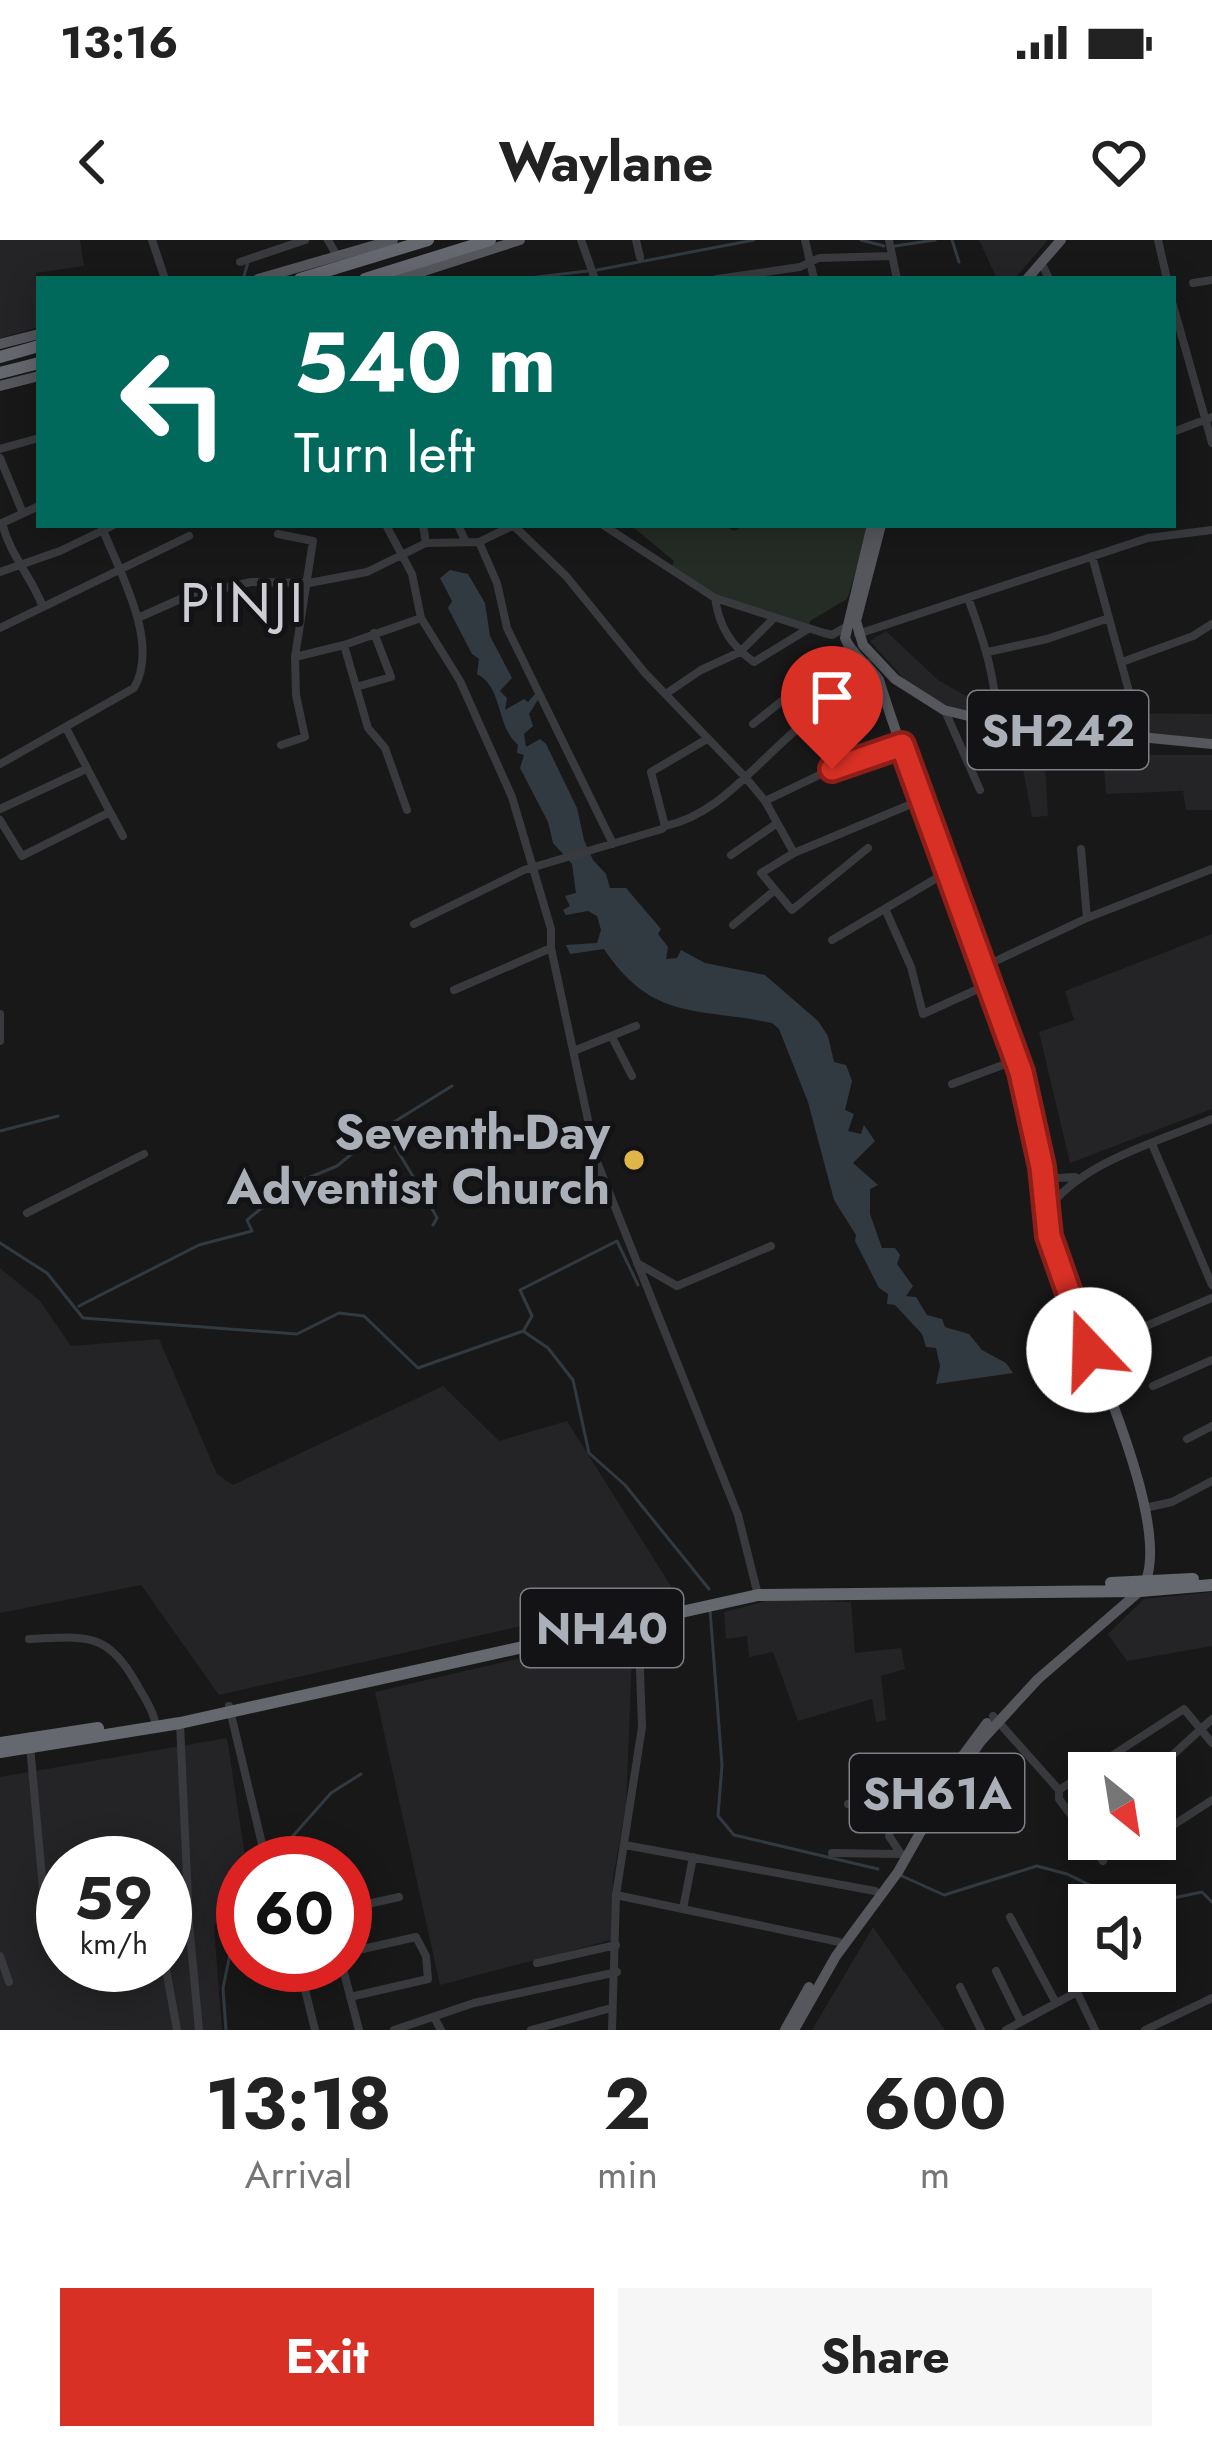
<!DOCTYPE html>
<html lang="en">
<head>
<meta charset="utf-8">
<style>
	body { margin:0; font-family:Jost,sans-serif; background:#f6f6f6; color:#222; height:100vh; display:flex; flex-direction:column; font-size:45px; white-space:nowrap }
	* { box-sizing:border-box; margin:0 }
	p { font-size:39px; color:#767676 }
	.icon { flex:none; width:66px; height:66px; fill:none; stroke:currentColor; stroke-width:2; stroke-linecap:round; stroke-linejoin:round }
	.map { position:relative; height:1790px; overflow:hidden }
	.sheet { display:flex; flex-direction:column; background:#fff; flex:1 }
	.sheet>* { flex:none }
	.top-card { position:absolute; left:36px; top:36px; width:1140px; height:252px; border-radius:0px; box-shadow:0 6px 30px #0003; background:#00695c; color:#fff; overflow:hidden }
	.needle { width:78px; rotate:150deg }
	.buttons { position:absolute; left:1068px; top:1512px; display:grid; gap:24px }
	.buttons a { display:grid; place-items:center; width:108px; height:108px; border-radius:0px; background:#fff; box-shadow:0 6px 30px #0003; font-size:60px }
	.speed { position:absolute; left:36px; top:1596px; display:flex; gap:24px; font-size:60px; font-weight:700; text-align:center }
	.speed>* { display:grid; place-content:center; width:156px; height:156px; border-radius:50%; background:#fff; box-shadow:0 6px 30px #0003; line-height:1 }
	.speed small { font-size:30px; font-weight:400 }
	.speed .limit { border:18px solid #d22; background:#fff; color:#111 }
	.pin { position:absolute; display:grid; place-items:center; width:102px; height:102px; color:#fff; margin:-123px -51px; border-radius:50% 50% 50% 0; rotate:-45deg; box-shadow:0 0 12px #0007 }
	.pin .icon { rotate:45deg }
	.me { position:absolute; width:132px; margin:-66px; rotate:339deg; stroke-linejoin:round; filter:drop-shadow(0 0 9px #0008) }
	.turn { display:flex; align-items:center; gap:42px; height:252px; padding:0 60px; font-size:54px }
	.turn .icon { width:156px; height:156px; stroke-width:2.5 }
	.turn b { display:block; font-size:84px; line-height:102px }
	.eta { display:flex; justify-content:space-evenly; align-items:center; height:204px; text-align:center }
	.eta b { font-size:72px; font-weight:700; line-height:84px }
	.action { display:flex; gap:24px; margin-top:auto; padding:24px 60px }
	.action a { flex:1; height:138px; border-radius:0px; background:#d93025; color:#fff; font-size:48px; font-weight:700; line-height:138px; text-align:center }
	.action a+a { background:#f6f6f6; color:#222 }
	.status { display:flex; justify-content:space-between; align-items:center; height:84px; padding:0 60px; background:#fff; direction:ltr }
	.status svg { height:33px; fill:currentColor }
	header { display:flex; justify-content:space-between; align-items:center; height:156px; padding:0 60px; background:#fff; font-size:54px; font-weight:700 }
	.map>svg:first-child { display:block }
	.built { fill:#242426; fill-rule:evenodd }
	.green { fill:#242c25 }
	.water { fill:#323a41 }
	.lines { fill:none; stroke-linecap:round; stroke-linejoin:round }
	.stream { stroke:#323a41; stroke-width:3 }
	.street { stroke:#393a3e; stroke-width:8 }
	.primary { stroke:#55575d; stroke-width:10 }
	.highway { stroke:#66686f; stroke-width:12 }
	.route-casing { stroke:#8d1f18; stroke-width:30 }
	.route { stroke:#d93025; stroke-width:21 }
	.poi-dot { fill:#e0b54a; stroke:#131315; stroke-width:4.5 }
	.labels { text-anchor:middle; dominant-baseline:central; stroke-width:10; stroke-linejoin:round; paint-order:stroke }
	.shield { fill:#131315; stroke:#7d8087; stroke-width:3 }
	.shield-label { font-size:45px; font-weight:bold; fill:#abafb8 }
	.poi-label { font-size:48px; font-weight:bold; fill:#abafb8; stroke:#131315; text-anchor:end }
	.quarter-label { font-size:54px; letter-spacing:3px; fill:#ccced4; stroke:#131315 }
</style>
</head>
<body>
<div class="status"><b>13:16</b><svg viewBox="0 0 49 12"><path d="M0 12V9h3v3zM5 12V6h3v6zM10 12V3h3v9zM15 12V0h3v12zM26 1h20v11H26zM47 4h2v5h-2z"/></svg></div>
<header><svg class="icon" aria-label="back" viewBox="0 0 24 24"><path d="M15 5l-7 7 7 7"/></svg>Waylane<svg class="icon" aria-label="heart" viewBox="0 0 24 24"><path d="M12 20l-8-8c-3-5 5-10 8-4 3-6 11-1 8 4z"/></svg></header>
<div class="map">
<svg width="1212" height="1790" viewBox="0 0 1212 1790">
	<rect width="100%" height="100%" fill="#181819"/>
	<path class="built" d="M0,0H80L84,26L36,33L39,87L0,98Z
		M979,0H1048L1014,39H997Z
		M886,391L938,440L973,460L1097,473L1212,474V499L1022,481L957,470L913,449L870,401Z
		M1018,503L1044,506L1048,576L1032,577Z
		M1103,515H1212V570H1186L1183,551L1106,554Z
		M1212,694V869L1070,923L1039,792L1074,780L1065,751Z
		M0,1028L40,1061L71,1106L159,1099L217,1234L233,1245L443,1146L499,1201L567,1181L674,1351L219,1455L141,1345L0,1373Z
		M1212,1352V1406L1127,1421L1108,1394L1144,1359Z
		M770,1360L851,1362L855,1413L901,1408L905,1429L881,1436L886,1480L876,1482L872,1459L798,1481L773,1412L749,1417L747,1396L726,1399L724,1372Z
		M633,1392L626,1566L613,1638L611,1700L440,1745L375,1452Z
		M227,1498L246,1623L214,1687L222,1790H0V1537ZM63,1623H165V1725H63Z
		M873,1687L945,1790H812Z"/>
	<path class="green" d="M637,285H723L734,291L746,285H867L869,290L847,359L810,381L808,388L706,351L672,326L674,321L634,288Z"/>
	<path class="water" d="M450,330L468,334L485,363L490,396L512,438L500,451L507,458L505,470L524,459L528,462L535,454L539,458L529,474L533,486L524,494L526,507L540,499L546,504L577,568L584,600L593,620L606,634L610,648H626L661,689L658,694L668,707L666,719L677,718L681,710L705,723L765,735L818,781L828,796L834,822L846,825L852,841L845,870L854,874L848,891L861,894L864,885L875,901L853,923L878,945L870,949V974L882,1008H895L900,1015L897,1024L913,1046L906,1056L916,1057L927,1075L942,1079L945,1087L969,1094L982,1110L1006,1123L1013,1133L936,1144L940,1126L936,1108L926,1107L922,1094L895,1065L887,1064L888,1054L879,1048L855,1001L856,995L834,960L808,862L779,789L772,783C697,767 653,782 604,709L570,714L566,705L597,703L601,690L597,676L588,671L566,675L563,670L570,666L565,656L576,653L572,624L553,603L548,582L520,528L524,515L517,513L518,505C496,486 503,447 477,434L479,419L472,414L448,368L452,361L440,338Z"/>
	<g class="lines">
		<path class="stream" d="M861,0L884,6
			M952,0L959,22
			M895,6L935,0
			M597,30L754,0
			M244,36L248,22
			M521,39L587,31
			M389,887L387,893C403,921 421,948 437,978L433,985
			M0,891L58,876
			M0,1003L47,1033L83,1078L297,1094L339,1073L364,1076L418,1128L523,1091L548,1108L573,1140L589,1213L625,1245L709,1349
			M79,1066L199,1005L252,991L247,980L289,946L337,926L381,890L452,846
			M524,1090L532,1076L520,1050L617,1001L638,1045
			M710,1370L722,1525L718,1576L734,1595L878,1629
			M274,1611L284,1606L331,1553L361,1534
			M254,1623L262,1616
			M902,1636L944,1655L1037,1626L1067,1634L1131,1665
			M1140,1665L1202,1652L1212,1662
			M226,1790L223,1748L243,1651"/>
		<path class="street" d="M152,0L165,39
			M328,0L337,16
			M581,0L595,39
			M636,0L640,17
			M805,0L814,39
			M889,0L897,39
			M1158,0L1167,39
			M240,22L305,0
			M1044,28L1049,39
			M717,39L800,27L819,18L891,16
			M1193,43L1212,40
			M1173,65L1212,203
			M1173,192L1212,177
			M0,209L39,198
			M0,218L22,271
			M39,266L2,283C10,315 31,336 43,367
			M386,285L412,334L421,378L460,441L512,557L551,689V708L597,922L738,1275L758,1355
			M423,285L426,303
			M458,285L465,300
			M513,285L566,336L645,433L746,538L765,561L794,613
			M603,285L715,358L824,393L832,395L844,388
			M278,294L313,301L295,417L296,455L305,497L281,505
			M479,302L497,343L507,388L613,604
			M1092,316L1142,499
			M0,332L60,311L114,285
			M715,358C719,386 731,406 754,422L808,389
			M968,358C984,401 996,438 997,483
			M140,377L185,357L251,342L309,343L367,332L426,303L479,302L514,285
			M0,388L189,296
			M858,394L1148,298L1212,290
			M344,405L368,488L385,508L407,570
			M988,412L1047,399L1109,378
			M295,417L344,405L421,378
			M1122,422L1193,396L1212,384
			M356,447L391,437L374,393
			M667,453L701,430L740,412L773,379
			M824,468L860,517
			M945,471L980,550
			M753,484L849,407
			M0,524L134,448C161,402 118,330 101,285
			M765,561L832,529L902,505
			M0,569L86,529
			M110,572L123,596
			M0,580L22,616L110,572L66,488
			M665,586C709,577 741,541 772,512C804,482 836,454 867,423
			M868,608L792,670L761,633L794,613L921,560
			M1081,609L1087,678
			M731,615L776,584
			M886,671L911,727L923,774L989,744
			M414,684L524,630L662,589L665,586L651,532L707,499
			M733,685L775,650
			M832,700L947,632
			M983,727L1087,678L1212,629
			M454,750L551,708
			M0,774V801
			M612,797L632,836
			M576,810L636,786
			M952,844L1016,820
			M1152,904L1212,1045
			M1042,927L1057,938L1075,937
			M27,973L144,914
			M1045,974C1075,924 1159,901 1212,879
			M637,1023L677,1046L771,1006
			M1092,1109L1212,1058
			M1153,1146L1212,1120
			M1187,1199L1212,1186
			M1145,1268L1172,1262L1212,1241
			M29,1399C84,1397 107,1390 136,1443C144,1457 154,1471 156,1487
			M229,1466L262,1604L274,1623
			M993,1476L1059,1550V1559L1089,1599
			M180,1483L189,1683L199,1790
			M30,1506L48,1703
			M1153,1533L1212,1479
			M1059,1550L1184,1469L1212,1503
			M848,1564L899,1562
			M1155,1597L1212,1560
			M1089,1599L1103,1621
			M625,1605L875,1651
			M832,1613L899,1614
			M901,1614L889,1596L909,1526
			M616,1655L839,1702
			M345,1669L399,1657
			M683,1669L693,1617
			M1010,1677L1056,1763
			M345,1713L416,1697L426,1716L428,1739L350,1757
			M0,1716L9,1742
			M165,1723L177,1790
			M537,1723L616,1705
			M299,1725L315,1790
			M342,1725L359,1790
			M996,1731L1021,1782
			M960,1747L981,1790
			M435,1779L441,1790
			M394,1790L474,1763L617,1732
			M531,1790L611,1768
			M612,1790L616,1655L642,1487L638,1374
			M1006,1790L1077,1752L1095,1790
			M1145,1790L1212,1758"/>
		<path class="primary" d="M258,39L393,0
			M399,39L520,0
			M1027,39L1061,0
			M0,104L39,94
			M0,146L39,136
			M881,285L856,381L863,405L895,439L944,470L997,483L1212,504
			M955,1526L987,1483
			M785,1790L809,1747
			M794,1790L836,1716L898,1632L937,1563L981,1501L1038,1439L1140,1351C1185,1294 1068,1069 1049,997C1043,973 1045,949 1042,925C1038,894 1031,864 1022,835C980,702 921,574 879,440C869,425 851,414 845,398L872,285"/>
		<path class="highway" d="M300,39L428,0
			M365,39L490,0
			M0,117L39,106
			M0,133L39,123
			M1111,1343L1193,1339
			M0,1503L98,1488
			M0,1512L180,1483L758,1355L1140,1351L1212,1345"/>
	</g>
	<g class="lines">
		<defs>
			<path id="route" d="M832,529L902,505L1021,832L1042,927L1049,996L1089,1110"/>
		</defs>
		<use href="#route" class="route-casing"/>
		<use href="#route" class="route"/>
	</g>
	<circle class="poi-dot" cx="634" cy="920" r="12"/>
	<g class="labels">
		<g class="shield">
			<rect x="968" y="451" width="180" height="78" rx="9"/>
			<rect x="521" y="1349" width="162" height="78" rx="9"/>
			<rect x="850" y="1514" width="174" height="78" rx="9"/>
		</g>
		<g class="shield-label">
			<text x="1058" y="490">SH242</text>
			<text x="602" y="1388">NH40</text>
			<text x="937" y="1553">SH61A</text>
		</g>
		<g class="poi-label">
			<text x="610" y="892">Seventh-Day<tspan x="610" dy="55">Adventist Church</tspan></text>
		</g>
		<g class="quarter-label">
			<text x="243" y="363">PINJI</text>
		</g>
	</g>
</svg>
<div class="buttons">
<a><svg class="needle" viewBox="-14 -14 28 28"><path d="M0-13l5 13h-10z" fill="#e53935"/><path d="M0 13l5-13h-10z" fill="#767676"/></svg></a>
<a><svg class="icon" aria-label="sound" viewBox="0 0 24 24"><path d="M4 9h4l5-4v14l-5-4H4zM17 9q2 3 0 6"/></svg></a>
</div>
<div class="speed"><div>59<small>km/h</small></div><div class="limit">60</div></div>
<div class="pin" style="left:832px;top:529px;background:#d93025"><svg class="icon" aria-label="arrive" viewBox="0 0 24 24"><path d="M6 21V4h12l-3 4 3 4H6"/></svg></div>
<svg class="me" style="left:1089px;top:1110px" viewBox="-20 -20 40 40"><circle r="19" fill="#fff"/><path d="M0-13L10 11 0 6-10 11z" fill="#d93025"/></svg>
<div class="top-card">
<div class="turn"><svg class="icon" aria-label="left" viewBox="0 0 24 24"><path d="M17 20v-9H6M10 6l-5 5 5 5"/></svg><div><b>540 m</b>Turn left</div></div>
</div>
</div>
<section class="sheet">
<div class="eta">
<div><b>13:18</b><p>Arrival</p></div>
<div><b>2</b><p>min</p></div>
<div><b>600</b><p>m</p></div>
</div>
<div class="action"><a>Exit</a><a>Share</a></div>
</section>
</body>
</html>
